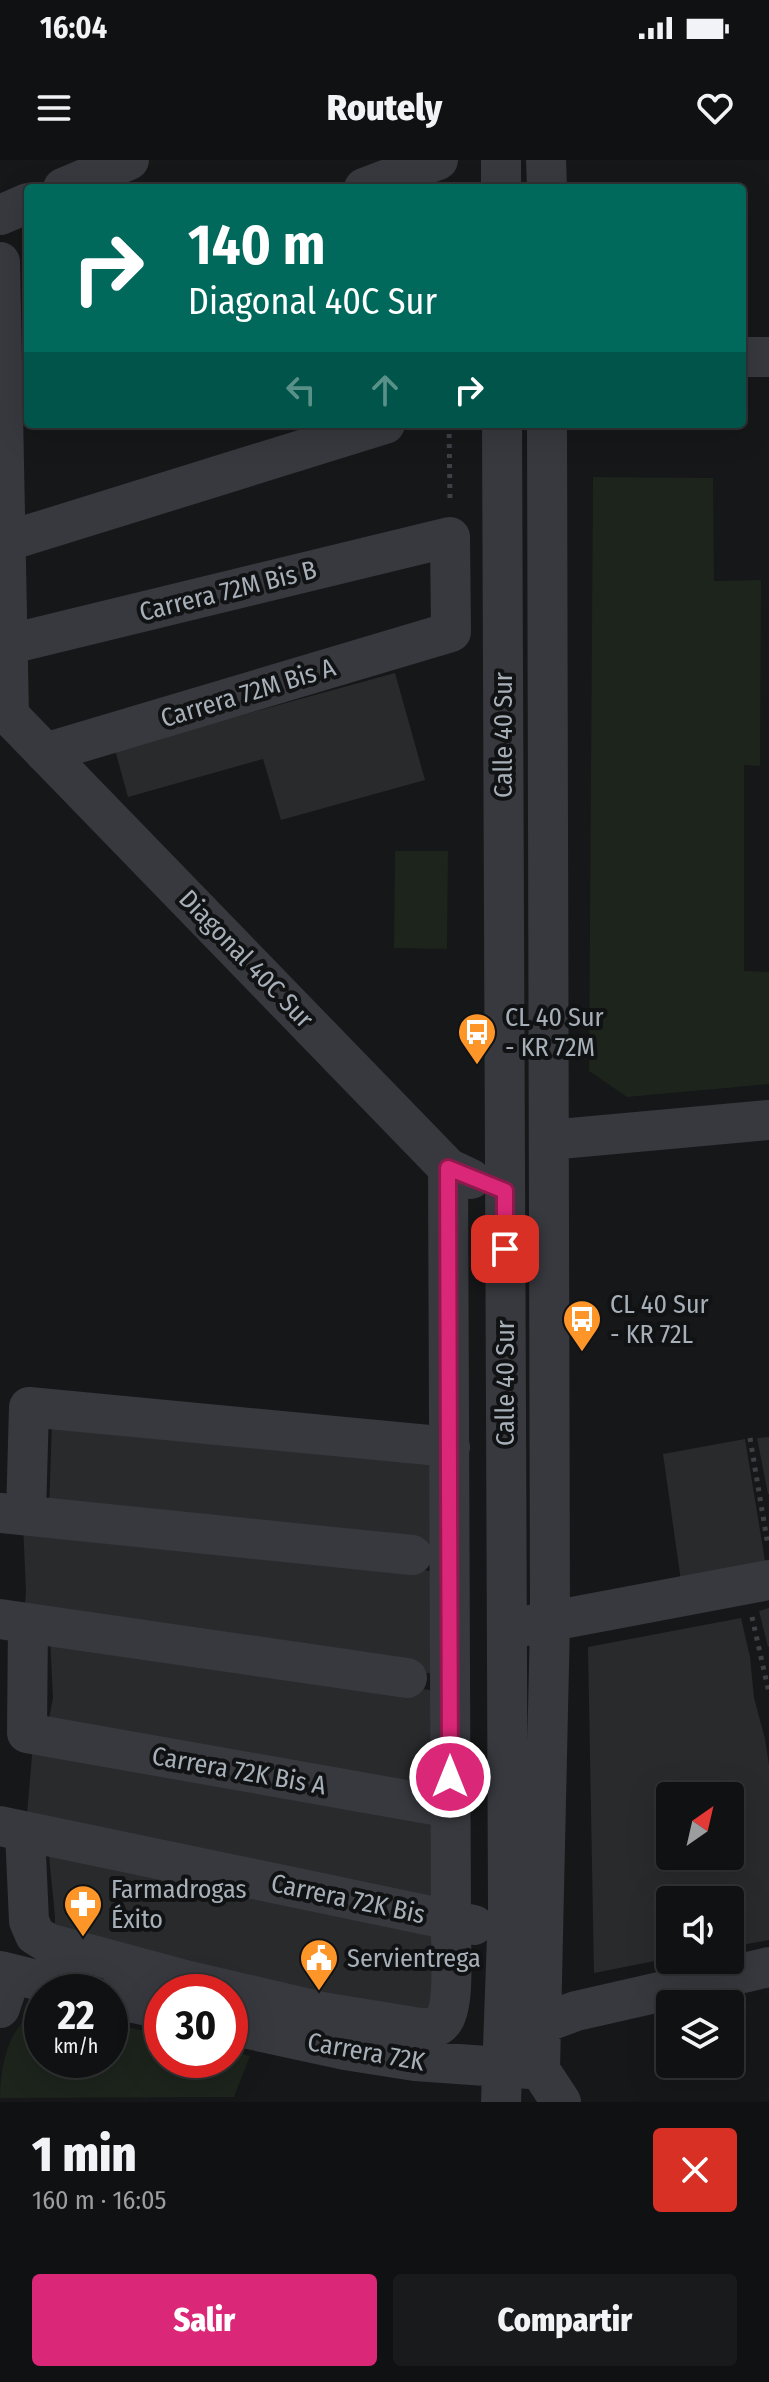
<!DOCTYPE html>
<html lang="es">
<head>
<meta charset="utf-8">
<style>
	body { margin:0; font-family:"Fira Sans Condensed",sans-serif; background:#191a1b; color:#f1f3f6; height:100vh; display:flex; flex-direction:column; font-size:30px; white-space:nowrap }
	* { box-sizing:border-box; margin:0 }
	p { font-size:26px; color:#9c9d9f }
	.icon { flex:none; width:44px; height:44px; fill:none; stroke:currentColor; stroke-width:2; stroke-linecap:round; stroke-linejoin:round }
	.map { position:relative; height:1942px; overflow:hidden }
	.drawer { display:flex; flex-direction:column; background:#101112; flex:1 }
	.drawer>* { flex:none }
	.hud { position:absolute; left:24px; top:24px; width:722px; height:244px; border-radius:8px; box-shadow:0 8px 32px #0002,0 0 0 2px #303132; background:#00695c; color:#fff; overflow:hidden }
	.needle { width:52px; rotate:34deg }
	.fabs { position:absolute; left:656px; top:1622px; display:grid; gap:16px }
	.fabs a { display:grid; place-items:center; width:88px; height:88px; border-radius:8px; background:#101112; box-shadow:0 8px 32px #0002,0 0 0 2px #303132; font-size:40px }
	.speed { position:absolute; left:24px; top:1814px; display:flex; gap:16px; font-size:40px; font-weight:700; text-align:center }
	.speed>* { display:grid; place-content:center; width:104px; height:104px; border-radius:50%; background:#101112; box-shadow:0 8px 32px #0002,0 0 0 2px #303132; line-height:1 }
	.speed small { font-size:20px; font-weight:400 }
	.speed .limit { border:12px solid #d22; background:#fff; color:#111 }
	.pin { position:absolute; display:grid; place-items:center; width:68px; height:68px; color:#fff; margin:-34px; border-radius:16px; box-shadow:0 4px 12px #0006 }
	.me { position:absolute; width:88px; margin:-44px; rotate:0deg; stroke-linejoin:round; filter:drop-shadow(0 0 6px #0008) }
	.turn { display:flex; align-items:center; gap:28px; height:168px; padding:0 32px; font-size:36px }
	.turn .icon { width:104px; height:104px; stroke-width:2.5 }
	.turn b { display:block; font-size:56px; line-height:68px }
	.lanes { display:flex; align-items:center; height:76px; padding:0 32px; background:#0003; justify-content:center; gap:40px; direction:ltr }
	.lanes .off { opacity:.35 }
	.round { display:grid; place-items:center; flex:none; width:84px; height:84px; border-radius:8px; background:#191a1b }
	.head { display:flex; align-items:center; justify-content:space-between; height:136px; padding:0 32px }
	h1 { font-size:48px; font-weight:800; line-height:60px }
	.cta { display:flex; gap:16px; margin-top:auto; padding:16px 32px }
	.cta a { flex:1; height:92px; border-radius:8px; background:#db2777; color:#fff; font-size:32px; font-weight:800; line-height:92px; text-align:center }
	.cta a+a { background:#191a1b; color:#f1f3f6 }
	.status { display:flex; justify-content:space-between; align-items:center; height:56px; padding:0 40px; background:#101112; direction:ltr }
	.status svg { height:22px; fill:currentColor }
	header { display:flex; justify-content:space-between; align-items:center; height:104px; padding:0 32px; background:#101112; font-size:36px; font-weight:800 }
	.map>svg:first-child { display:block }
	.green { fill:#1c241c }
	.building { fill:#292a2c; fill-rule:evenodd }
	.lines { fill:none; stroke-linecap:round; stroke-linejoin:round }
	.path { stroke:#3d4045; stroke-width:5; stroke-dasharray:4 6; stroke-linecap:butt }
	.minor { stroke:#37393e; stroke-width:40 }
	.route-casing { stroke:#8e194d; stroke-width:20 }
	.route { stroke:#db2777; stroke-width:14 }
	.labels { text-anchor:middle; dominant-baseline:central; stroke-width:8; stroke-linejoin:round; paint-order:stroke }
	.street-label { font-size:26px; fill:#a7b0b9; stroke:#111213 }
	.poi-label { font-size:26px; fill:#a7b0b9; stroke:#111213; text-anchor:start }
</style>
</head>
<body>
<div class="status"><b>16:04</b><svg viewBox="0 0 49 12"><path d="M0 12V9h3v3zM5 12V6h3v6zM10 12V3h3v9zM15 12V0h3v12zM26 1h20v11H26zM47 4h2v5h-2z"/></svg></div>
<header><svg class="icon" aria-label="menu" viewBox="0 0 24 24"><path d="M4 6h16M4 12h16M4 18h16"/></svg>Routely<svg class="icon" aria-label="heart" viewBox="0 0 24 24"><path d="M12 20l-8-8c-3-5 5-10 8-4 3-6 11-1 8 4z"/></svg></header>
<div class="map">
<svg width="769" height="1942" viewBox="0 0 769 1942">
	<rect width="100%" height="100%" fill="#161718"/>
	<path class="green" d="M593,317L713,318L714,421L761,420L760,606L744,605V811L769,812V924L627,937L589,911Z
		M395,691H448L447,789L394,788Z
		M42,1851V1900H110V1863L162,1875V1900H230V1891L250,1896L234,1937L0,1938C0,1909 8,1859 42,1851Z"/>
	<path class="building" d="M395,513L425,620L281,660L263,599L128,637L115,590Z
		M52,1260L442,1295V1393L49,1353Z
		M769,1277V1334H768L757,1278Z
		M745,1279L766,1407L681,1421L663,1294Z
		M23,1363L439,1412V1514L403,1511L24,1458L26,1432Z
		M769,1448V1487H768L759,1451Z
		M741,1458L750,1497L754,1538L765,1579L769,1605V1780L730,1787V1740H670V1798L594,1813L588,1487ZM670,1636H730V1696H670Z
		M50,1478L444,1532L443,1641L47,1569L53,1538Z
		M33,1584L443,1653V1744L26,1666Z
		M48,1686L441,1766L439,1859L54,1780L55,1757Z"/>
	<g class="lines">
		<path class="path" d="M449,264L450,343
			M750,1278L768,1386
			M752,1457L769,1533"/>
		<path class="minor" d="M501,0V28
			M546,0L547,28
			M63,28L129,0
			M364,28L438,0
			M0,55L28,43
			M0,102L9,556
			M742,197H769
			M5,382L385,264
			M6,485L450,377L451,472L45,593
			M0,546L448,1008L471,1019
			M549,980L769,960
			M0,1353L412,1395
			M26,1355L29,1247L450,1287
			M0,1459L407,1518
			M28,1463L27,1573L451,1648
			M525,1466L769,1420
			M0,1666L474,1765
			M25,1672L29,1761L35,1775L48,1783L189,1821L322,1852L420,1868C430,1868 437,1869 443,1861C456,1845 450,1782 451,1760L448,1008
			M0,1811L85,1832
			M110,1838L162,1849
			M0,1848L11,1815
			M541,1864L576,1851L769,1807
			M230,1865L345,1890L415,1901L530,1909
			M540,1910L550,1461L547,264
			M540,1910L561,1942
			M501,1942L508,1749L502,264"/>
	</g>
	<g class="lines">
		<defs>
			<path id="route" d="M450,1617L448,1008L505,1031V1089"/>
		</defs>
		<use href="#route" class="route-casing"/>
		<use href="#route" class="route"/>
	</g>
	<defs>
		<symbol id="bus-pin" viewBox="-11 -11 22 30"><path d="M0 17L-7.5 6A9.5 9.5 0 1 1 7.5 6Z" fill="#fd9529" stroke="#111213"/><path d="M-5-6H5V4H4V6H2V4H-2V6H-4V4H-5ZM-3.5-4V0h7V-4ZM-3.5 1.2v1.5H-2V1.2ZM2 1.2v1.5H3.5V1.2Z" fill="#fff"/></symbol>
		<symbol id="pharmacy-pin" viewBox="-11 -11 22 30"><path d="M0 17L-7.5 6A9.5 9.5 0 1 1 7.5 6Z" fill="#fd9529" stroke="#111213"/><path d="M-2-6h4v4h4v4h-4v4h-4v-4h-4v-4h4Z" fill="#fff"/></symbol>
		<symbol id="civic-pin" viewBox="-11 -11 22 30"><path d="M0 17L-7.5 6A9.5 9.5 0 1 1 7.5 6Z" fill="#fd9529" stroke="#111213"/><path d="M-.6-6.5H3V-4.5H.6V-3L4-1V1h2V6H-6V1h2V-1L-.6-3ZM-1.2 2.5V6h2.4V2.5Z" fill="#fff"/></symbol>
	</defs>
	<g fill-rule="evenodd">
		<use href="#bus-pin" x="455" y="850" width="44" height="60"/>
		<use href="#bus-pin" x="560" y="1137" width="44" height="60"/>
		<use href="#pharmacy-pin" x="61" y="1722" width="44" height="60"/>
		<use href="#civic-pin" x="297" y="1776" width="44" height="60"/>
	</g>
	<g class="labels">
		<g class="street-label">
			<text transform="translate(228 431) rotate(-14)">Carrera 72M Bis B</text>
			<text transform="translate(248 533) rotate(-17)">Carrera 72M Bis A</text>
			<text transform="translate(503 575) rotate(-90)">Calle 40 Sur</text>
			<text transform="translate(246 799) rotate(46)">Diagonal 40C Sur</text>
			<text transform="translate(505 1223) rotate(-90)">Calle 40 Sur</text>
			<text transform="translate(239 1611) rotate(10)">Carrera 72K Bis A</text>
			<text transform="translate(348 1739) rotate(12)">Carrera 72K Bis</text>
			<text transform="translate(366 1892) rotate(10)">Carrera 72K</text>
		</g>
		<g class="poi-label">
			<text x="505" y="857">CL 40 Sur<tspan x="505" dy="30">- KR 72M</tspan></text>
			<text x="610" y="1144">CL 40 Sur<tspan x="610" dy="30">- KR 72L</tspan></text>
			<text x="111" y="1729">Farmadrogas<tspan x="111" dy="30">Éxito</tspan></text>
			<text x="347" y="1798">Servientrega</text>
		</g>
	</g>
</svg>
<div class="fabs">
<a><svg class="needle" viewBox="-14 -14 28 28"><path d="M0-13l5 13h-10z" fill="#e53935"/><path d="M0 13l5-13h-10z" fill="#9c9d9f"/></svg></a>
<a><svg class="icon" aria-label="sound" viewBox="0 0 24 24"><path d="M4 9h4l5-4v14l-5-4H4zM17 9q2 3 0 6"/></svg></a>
<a><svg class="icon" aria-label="layers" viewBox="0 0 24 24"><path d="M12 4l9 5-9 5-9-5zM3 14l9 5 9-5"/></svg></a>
</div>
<div class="speed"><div>22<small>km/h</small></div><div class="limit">30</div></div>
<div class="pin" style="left:505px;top:1089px;background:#d93025"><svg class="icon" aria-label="arrive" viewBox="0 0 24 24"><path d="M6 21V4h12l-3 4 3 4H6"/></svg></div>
<svg class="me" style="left:450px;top:1617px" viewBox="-20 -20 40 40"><circle r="17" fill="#db2777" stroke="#fff" stroke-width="3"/><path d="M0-11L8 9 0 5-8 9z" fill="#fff"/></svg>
<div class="hud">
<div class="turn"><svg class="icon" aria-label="right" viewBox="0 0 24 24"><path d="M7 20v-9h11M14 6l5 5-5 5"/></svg><div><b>140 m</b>Diagonal 40C Sur</div></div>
<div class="lanes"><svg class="icon off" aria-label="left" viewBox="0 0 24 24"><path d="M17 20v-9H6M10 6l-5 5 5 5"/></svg><svg class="icon off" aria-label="ahead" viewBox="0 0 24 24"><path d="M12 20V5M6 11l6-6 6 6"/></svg><svg class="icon" aria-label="right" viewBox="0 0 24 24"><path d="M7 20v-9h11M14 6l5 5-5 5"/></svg></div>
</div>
</div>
<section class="drawer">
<div class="head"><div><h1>1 min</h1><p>160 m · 16:05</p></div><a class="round" style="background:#d93025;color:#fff"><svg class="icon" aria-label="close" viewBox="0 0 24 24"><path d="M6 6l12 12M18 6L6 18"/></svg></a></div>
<div class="cta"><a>Salir</a><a>Compartir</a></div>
</section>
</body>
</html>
